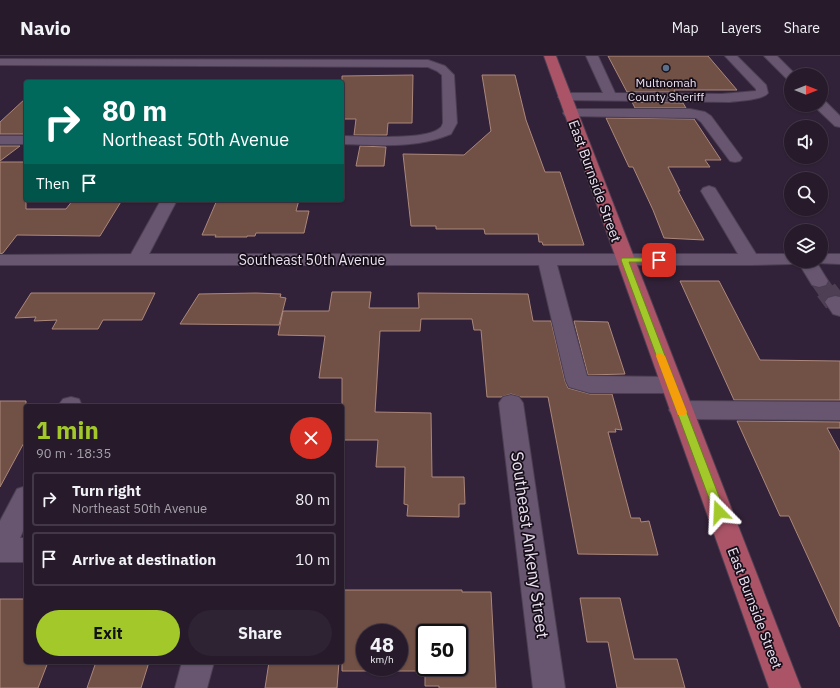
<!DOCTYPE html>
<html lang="en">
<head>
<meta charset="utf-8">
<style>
	body { margin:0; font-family:"IBM Plex Sans",sans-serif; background:#2e2333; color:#f1f3f6; height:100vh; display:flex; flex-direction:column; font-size:15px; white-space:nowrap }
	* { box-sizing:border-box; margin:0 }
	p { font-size:13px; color:#a4a1a9 }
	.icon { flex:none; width:22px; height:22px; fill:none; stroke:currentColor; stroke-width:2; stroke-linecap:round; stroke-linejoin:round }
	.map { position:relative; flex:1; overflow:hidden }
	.details { position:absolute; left:24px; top:348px; width:320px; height:260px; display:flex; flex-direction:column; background:#261a2b; border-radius:4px; box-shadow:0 1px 3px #0004,0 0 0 1px #423847 }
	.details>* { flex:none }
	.guide { position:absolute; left:24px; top:24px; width:320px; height:122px; border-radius:4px; box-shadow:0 1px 3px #0004,0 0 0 1px #423847; background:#00695c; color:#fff; overflow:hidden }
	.needle { width:26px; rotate:90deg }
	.tools { position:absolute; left:784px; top:12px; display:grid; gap:8px }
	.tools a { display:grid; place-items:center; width:44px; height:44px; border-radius:50%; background:#261a2b; box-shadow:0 1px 3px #0004,0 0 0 1px #423847; font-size:20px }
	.speed { position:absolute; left:356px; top:568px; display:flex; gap:8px; font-size:20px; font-weight:700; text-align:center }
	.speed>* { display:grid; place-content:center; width:52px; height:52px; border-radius:50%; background:#261a2b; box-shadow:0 1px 3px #0004,0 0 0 1px #423847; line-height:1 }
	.speed small { font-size:10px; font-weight:400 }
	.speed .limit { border:2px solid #111; border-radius:6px; background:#fff; color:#111 }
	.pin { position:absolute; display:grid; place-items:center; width:34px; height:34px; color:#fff; margin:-17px; border-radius:8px; box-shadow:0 2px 6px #0006 }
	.me { position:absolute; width:44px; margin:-22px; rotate:339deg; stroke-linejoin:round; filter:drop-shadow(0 0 3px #0008) }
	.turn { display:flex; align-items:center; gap:14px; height:84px; padding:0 12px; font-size:18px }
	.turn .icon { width:52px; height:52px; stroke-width:2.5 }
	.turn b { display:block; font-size:28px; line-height:34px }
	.then { display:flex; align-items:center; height:38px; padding:0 12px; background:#0003; gap:8px; font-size:15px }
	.round { display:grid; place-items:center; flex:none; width:42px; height:42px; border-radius:21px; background:#2e2333 }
	.headline { display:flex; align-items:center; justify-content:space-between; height:68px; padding:0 12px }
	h1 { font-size:24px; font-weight:700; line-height:30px; color:#a2c929 }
	.button { display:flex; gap:8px; margin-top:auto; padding:8px 12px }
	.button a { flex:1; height:46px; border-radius:24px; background:#a2c929; color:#111; font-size:16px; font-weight:700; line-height:46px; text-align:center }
	.button a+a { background:#2e2333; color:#f1f3f6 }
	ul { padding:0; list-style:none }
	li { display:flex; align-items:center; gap:12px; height:54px; margin:0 8px 6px; padding:0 4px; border:2px solid #423847; border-radius:4px }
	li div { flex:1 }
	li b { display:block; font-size:15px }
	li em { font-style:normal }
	header { display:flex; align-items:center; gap:24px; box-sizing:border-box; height:56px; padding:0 20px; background:#261a2b; border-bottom:1px solid #423847 }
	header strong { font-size:19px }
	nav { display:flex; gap:22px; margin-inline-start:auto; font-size:14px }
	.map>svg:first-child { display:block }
	.building { fill:#715045; stroke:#ac877b; fill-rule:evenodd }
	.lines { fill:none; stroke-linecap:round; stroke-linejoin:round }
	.minor-tunnel-far1 { stroke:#4e3f55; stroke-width:17; stroke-dasharray:17 8; stroke-linecap:butt }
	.minor-tunnel { stroke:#4e3f55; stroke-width:22; stroke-dasharray:22 11; stroke-linecap:butt }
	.minor-casing { stroke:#4c3e52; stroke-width:2 }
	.major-casing { stroke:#4c3e52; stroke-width:2 }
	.minor { fill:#685671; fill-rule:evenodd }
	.major { fill:#ab5467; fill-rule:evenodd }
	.route { fill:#a2c929; stroke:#69831b }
	.slow { fill:#f59e0b }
	.service-dot { fill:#5c6f8a; stroke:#160f19; stroke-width:1.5 }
	.labels { text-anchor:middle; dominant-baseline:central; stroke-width:3.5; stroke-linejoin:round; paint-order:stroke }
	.far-poi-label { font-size:12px; fill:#ece1f1; stroke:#160f19 }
	.street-label { font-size:14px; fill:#ece1f1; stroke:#160f19 }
	.near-street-label { font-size:17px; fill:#ece1f1; stroke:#160f19 }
</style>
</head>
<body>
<header>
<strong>Navio</strong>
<nav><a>Map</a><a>Layers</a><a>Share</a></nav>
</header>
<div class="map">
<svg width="840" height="632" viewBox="0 0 840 632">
	<rect width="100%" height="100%" fill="#322239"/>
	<path class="building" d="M608,0H708L737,34H674L675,36H627Z
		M413,19L412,67H388L387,79H354L356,63H342V20Z
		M482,19H515L526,64L545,116H560L584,189H543L542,186H539L538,178H485L484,173H436V170H411L403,98L464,99L491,75Z
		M26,42V78H0V66Z
		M632,46L683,47L686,52H635Z
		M606,62L694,63L721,104H705L710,111H668L680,135H678L704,184L664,182L653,154L633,111H629Z
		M0,90H20L0,105Z
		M360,90L386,91L384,110H356Z
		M0,106H26V153H66L73,144H122L100,180L17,179L3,197L0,198Z
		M217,144H299L296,155H309L304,177H256L255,180H247V181H215L216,179H202Z
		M680,225H719L760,304L840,305V344H734Z
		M332,236H371L369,252H419L418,237L528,238L533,265H551L565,325L568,332L590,338H612L622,374L615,373L616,376H608L631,462H640L641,466L649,465L658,499L578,498L548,341H521L511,338L501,341H487L481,274H474L472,263H421L420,275H380L375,356L431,357L432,421H464L465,448H459V461L407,460L408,449L404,448L405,411H376L378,384H342V322H319L325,280L278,279L283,255H329Z
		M31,237H155L142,264H103L98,273H52L57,264L34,265L36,261L15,262Z
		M256,237L281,238L280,241L286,242L279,269L180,268L199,238Z
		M574,265L608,266L625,318L588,319Z
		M0,345H26V383L0,431Z
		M737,365L840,366V372H827L840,396V571L789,460H780Z
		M342,534H462V536H491L496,632H439V630H425V615H342ZM365,577H399V611H365ZM425,577H459V611H425Z
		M580,542H620L634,603H677L685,632H617L608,586H587Z
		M0,543H26V606H48L38,632H0Z
		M96,606H149L141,632H87Z
		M269,606H339L337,632H265Z"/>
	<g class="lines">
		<path class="minor-tunnel-far1" d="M819,225L826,235"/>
		<path class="minor-tunnel" d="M826,234L835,246"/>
		<defs>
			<path id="minor" d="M586,0H598L615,37L722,38L756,35V33L725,0H737L766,29L768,37C763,44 739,45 730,46L560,44L558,41L560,38L564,37H603Z
				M764,0H777L796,19H791V24L787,23Z
				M0,3L428,4L445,10L454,19L457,67L451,78C416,93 379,89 342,88V80C362,80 426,85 440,72C441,72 443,67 443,67L442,19L437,15L428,11L0,9Z
				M821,45L826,46L840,60V71L835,70L816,52L815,49H821Z
				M570,53H690L705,56L711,60L742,102L740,105L735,106L730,105L701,66L696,62L565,60L563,57L565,54Z
				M0,80H26V88H0Z
				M709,130L715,132L756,198H791V205H821V198H840V208L817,207L828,225L826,229L819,231L812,229L798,206L791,208L751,209H557L587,320L671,321L679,323L682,329L679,335L671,337H590L569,331L566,325L539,209H0V199L131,198L161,144H177L149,198H738L701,135L703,132Z
				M835,240L840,241V260L833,258L825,246L828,242Z
				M511,339L519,341L523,347L565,632H533L499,347L503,341Z
				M71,341L79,343L82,350H58L63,343Z
				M681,345L840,346V364L681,363L673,360L669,354L673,348Z
				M26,430V468L20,482H26V506H0V465L17,433Z
				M182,606H214L207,632H175Z"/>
			<path id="major" d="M544,0H556L801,632H769Z"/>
		</defs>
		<use href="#minor" class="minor-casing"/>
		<use href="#major" class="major-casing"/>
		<use href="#minor" class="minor"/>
		<use href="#major" class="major"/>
	</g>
	<path class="route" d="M622,202H659L663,204L659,206H629L725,456L723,460L719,461L715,460L714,456L621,204Z"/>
	<path class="slow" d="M657,297H660L665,300L687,356L685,359H678L677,356L656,300Z"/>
	<circle class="service-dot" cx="666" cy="12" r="4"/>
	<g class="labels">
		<g class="far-poi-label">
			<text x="666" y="26">Multnomah<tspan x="666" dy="14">County Sheriff</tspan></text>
		</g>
		<g class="street-label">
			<text transform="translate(595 125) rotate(70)">East Burnside Street</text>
			<text x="312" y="204">Southeast 50th Avenue</text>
			<text transform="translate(755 552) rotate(69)">East Burnside Street</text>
		</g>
		<g class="near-street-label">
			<text transform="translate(530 489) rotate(82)">Southeast Ankeny Street</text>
		</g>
	</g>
</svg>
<div class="tools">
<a><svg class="needle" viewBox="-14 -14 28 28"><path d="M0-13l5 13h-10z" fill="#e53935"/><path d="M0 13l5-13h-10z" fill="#a4a1a9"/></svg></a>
<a><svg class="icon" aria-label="sound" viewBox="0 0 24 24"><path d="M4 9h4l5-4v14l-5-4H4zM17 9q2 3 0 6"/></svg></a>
<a><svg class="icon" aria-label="search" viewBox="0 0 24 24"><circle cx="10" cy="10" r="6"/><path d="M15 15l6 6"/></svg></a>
<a><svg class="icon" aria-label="layers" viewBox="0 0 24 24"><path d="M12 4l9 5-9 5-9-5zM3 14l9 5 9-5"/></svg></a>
</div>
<div class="speed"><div>48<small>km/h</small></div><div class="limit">50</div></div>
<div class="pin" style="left:659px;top:204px;background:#d93025"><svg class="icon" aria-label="arrive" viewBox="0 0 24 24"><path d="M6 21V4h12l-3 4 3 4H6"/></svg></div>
<svg class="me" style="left:719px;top:456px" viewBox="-20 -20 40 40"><path d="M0-17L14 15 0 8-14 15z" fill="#a2c929" stroke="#fff" stroke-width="4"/></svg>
<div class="guide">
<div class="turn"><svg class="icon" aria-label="right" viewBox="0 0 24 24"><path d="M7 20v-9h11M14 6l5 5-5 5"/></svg><div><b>80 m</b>Northeast 50th Avenue</div></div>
<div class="then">Then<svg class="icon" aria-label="arrive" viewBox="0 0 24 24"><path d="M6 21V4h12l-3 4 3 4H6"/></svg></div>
</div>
<section class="details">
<div class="headline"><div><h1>1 min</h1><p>90 m · 18:35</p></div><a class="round" style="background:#d93025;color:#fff"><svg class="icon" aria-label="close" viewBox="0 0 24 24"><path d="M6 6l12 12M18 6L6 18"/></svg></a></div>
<ul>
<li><svg class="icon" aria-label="right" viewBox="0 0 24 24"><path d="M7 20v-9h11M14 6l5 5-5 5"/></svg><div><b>Turn right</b><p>Northeast 50th Avenue</p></div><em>80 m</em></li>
<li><svg class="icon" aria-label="arrive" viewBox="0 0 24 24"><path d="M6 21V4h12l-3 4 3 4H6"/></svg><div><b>Arrive at destination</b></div><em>10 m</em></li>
</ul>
<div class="button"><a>Exit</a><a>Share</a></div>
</section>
</div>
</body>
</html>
